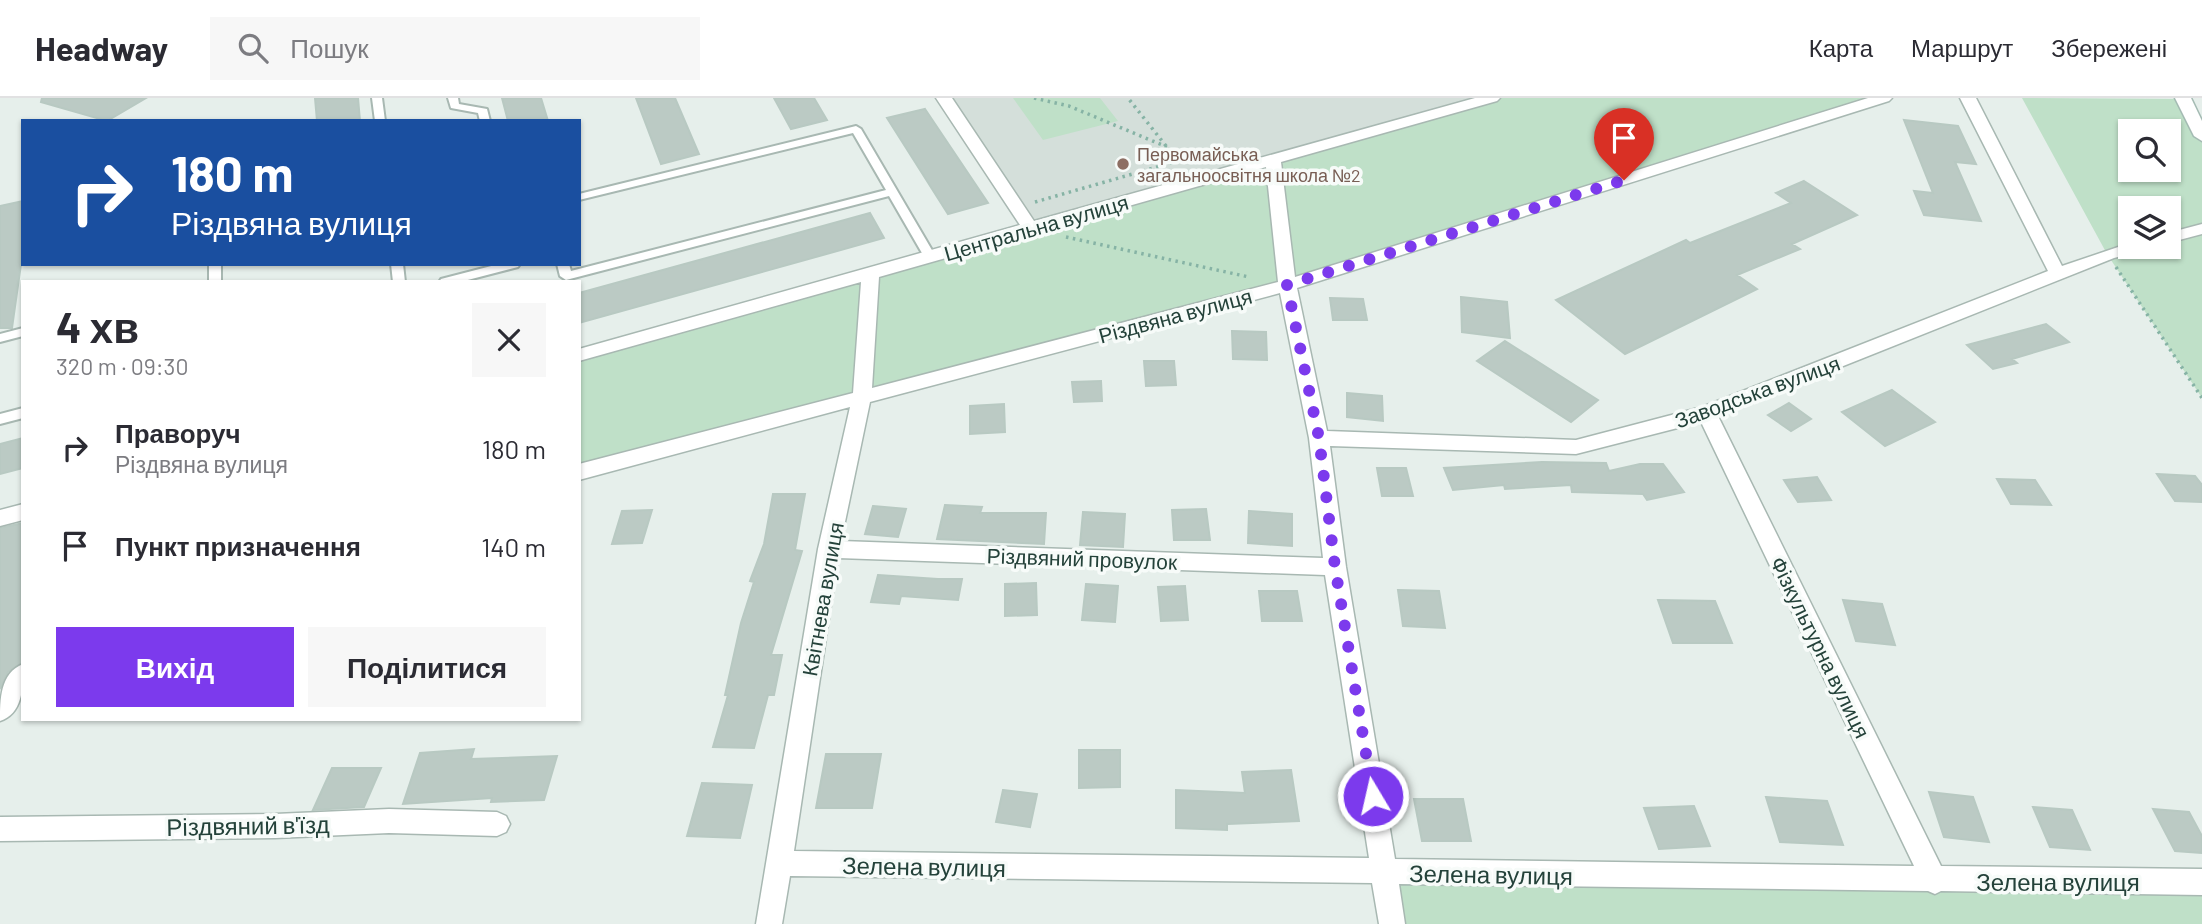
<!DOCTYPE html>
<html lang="uk">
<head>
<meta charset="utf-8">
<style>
	body { margin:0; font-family:Barlow,sans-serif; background:#f7f7f7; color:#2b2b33; height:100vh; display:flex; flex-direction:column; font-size:26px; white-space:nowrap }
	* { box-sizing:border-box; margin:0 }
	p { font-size:23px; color:#7c7c81 }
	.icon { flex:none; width:38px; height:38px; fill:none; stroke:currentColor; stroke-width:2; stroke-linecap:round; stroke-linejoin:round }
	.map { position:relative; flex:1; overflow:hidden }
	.side { position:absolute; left:21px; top:182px; width:560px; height:441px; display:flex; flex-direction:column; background:#fff; border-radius:0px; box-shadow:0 2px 5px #0004 }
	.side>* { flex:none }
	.banner { position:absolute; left:21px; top:21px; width:560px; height:147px; border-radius:0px; box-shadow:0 2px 5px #0004; background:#1a4fa0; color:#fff; overflow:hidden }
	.fabs { position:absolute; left:2118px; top:21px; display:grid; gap:14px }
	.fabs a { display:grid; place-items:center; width:63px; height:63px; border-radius:0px; background:#fff; box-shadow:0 2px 5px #0004; font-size:35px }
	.pin { position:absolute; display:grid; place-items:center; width:60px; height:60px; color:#fff; margin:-72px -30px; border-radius:50% 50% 50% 0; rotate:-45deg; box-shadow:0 0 7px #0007 }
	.pin .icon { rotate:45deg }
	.me { position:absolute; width:77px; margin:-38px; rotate:351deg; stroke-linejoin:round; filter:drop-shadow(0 0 5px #0008) }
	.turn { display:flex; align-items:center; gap:24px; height:147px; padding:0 35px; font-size:32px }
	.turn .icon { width:91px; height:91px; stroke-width:2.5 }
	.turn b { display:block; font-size:49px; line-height:60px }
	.round { display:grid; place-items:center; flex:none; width:74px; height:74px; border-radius:0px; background:#f7f7f7 }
	.headline { display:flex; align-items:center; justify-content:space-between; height:119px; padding:0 35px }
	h1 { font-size:42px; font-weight:700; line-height:52px }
	.button { display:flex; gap:14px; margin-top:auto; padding:14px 35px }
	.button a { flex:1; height:80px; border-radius:0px; background:#7c3aed; color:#fff; font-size:28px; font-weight:700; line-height:80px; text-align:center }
	.button a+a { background:#f7f7f7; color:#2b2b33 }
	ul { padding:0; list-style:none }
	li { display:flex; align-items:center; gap:21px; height:98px; padding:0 35px }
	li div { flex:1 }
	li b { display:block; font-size:26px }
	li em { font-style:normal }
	header { display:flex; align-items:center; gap:42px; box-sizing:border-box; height:98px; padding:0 35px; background:#fff; border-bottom:2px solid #e1e1e2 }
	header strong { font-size:33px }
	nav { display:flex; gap:38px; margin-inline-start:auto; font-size:24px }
	.search { width:490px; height:63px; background:#f7f7f7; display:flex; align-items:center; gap:18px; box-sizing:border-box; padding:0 24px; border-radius:0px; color:#7c7c81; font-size:26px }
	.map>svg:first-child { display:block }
	.built { fill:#d4dfda }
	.green { fill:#bfe0c8; fill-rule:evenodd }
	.building { fill:#bbcac4; stroke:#b8c9c2; stroke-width:2 }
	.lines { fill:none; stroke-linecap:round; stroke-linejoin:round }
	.service-casing { stroke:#a8b8b2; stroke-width:4 }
	.minor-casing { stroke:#a8b8b2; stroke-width:3 }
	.secondary-casing { stroke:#a4bbb3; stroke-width:3 }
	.path { stroke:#86b3a5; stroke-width:3.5; stroke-dasharray:2.5 4.5; stroke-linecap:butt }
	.service { fill:#fff; fill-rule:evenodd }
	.minor { fill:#fff; fill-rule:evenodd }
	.secondary { fill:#fff; fill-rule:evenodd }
	.route { stroke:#7c3aed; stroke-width:12; stroke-dasharray:0 21.6 }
	.education-dot { fill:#8d6e63; stroke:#f7fbf9; stroke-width:2.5 }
	.labels { text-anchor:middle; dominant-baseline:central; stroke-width:7; stroke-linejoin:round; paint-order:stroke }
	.far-education-label { font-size:18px; fill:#785e54; stroke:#f7fbf9; text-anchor:start }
	.street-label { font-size:21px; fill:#24423a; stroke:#f7fbf9 }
	.near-street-label { font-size:24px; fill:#24423a; stroke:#f7fbf9 }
</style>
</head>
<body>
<header>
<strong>Headway</strong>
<div class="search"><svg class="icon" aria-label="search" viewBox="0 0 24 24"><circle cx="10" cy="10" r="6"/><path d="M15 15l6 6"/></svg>Пошук</div>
<nav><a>Карта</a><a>Маршрут</a><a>Збережені</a></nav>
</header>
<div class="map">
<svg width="2202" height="826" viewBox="0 0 2202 826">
	<rect width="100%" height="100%" fill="#e6efeb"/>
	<path class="built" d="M944,0H1485L1031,131Z"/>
	<path class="green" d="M1013,0H1100L1118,23L1043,42Z
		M1492,0H1884L1287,187L579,374V257Z
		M2022,0L2181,1L2202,42V300L2107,156ZM2130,33H2168V72H2130ZM2130,110H2168V149H2130Z
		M1385,775L2202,784V826H1392Z"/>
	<path class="building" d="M42,0H146L107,23L41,4Z
		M315,0H358L360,23H317Z
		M502,0H541L548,23H508Z
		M636,0H675L699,56L661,66Z
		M774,0H814L827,22L791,31Z
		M925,11L988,105L948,116L887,20Z
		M1904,22L1958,28L1976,66L1955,64L1981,123L1924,117L1914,93L1933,95Z
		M1804,83L1857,117L1792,146L1800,151L1737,177L1757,191L1625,256L1556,202L1686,142L1690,145L1791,105L1776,95Z
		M23,103V152L12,230H0V108Z
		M870,115L884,140L579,225V195Z
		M1461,199L1507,204L1510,240L1462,234Z
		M1330,200L1363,201L1367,222H1333Z
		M2046,226L2069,244L2012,261L2017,265L1993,271L1967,247Z
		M1232,233L1266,234L1267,262L1233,261Z
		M1505,243L1598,302L1571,324L1477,263Z
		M1144,263H1174L1176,287L1146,288Z
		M1101,283L1102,303L1074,304L1072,284Z
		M1892,292L1935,324L1885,348L1842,314Z
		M1347,295L1382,298L1383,323L1347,319Z
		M1789,305L1811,321L1791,333L1768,317Z
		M1004,306L1005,334L970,336V308Z
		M23,340V370L0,376V346Z
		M1542,364L1606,365L1609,373L1640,366H1663L1684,394L1647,402L1643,396L1572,394L1571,387L1505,391L1504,387L1453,392L1444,370Z
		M1377,370H1406L1413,398H1382Z
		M2157,376L2195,378L2202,387V404L2175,403Z
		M1817,379L1831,402L1798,404L1784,382Z
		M1997,381L2035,382L2051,407L2011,406Z
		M773,396H805L795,452L802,453L771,557H782L774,597H768L754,650L713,649L728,597H725L741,525L754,484L750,483L764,446Z
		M945,407L982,409L980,415H1046L1044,446L937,441Z
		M873,408L906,411L898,439L865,436Z
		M1206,411L1210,442H1174L1172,412Z
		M652,412L642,445L612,446L622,413Z
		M1249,413L1292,416V448L1248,445Z
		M1083,414L1125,416L1123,449L1080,447Z
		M23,425V564L8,574L0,591V430Z
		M878,477L938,481H962L958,502L901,498L899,506L871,504Z
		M1036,485L1037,517L1005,518V486Z
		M1086,486L1118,488L1115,524L1082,522Z
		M1185,488L1188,522L1161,523L1158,489Z
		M1398,492L1439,493L1445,530L1403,528Z
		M1259,493H1297L1302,523H1262Z
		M1658,502L1715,503L1732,545H1673Z
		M1843,502L1882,506L1895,547L1856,543Z
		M474,651L471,661L557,658L544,702L491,704L492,700L403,706L420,655Z
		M1079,652H1120V689L1079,690Z
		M826,656H881L872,710H816Z
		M332,670H381L364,709L313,712Z
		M1291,672L1299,723L1227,726V732L1176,730V692L1245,695L1242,674Z
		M702,685L752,687L740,740L687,738Z
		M1003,692L1037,696L1030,729L996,724Z
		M1929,694L1973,699L1989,744L1944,739Z
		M1766,699L1827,703L1843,747L1780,744Z
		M1414,701H1463L1471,743H1422Z
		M1694,708L1710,748L1659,751L1644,710Z
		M2033,709L2072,712L2090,752L2050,749Z
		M2153,711L2189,714L2202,738V755L2175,753Z"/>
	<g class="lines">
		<defs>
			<path id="service" d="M372,0H382L385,23H375Z
				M448,0H458L459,6L487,11L490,23H480L478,15L451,10Z
				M856,28L861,31L936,159L934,162H926L889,98L566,182L560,178L557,166H569L571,173L886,92L853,35L579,102V96Z
				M209,166H221V184H209Z
				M391,166H403L405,184H393Z
				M499,166H520L518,169L460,184H439L441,181Z
				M23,230V238L0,244V236Z
				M23,310V320L0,326V316Z"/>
			<path id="minor" d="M936,0H952L1034,123L1475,0H1500L1497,3L1281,64L1295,179L1868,0H1892L1889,3L1297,190L1327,333L1576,342L1702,309L2048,173L1960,0H1976L2062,168L2130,145V149H2143L2141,153L2114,160L1718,318L1941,768L2202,771V797L1941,793L1935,796L1928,793L1399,786L1405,826H1379L1372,785L790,778L782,826H756L818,451L850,309L579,382V366L853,295L861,184L579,263V251L1020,127ZM1266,69L1278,184L872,290L879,179ZM1280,195L1309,340L1323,460L841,443L870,304ZM1701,324L1914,768L1395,761L1346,469L1330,348L1576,356ZM838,460L1325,477L1369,760L794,753Z
				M2202,126V136L2168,145V135Z
				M23,406V422L0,428V412Z
				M23,566C23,587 24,615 0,623C0,602 0,575 23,566Z
				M389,711L497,714L506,718L510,726L506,734L497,738L389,735L275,740L0,743V719L275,716Z"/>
			<path id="secondary" d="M2175,0H2191L2202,23V43L2194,38Z"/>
		</defs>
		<use href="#service" class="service-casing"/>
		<use href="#minor" class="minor-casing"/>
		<use href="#secondary" class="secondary-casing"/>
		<path class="path" d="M1034,0L1069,8L1167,49
			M1035,104L1178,63L1128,0
			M1066,139L1249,179
			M2116,169L2202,300"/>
		<use href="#service" class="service"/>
		<use href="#minor" class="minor"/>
		<use href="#secondary" class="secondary"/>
	</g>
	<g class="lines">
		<path class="route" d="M1373,698L1335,469L1319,340L1287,187L1624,82"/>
	</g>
	<circle class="education-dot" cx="1123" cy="66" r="7"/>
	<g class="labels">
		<g class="far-education-label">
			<text x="1137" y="56">Первомайська<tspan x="1137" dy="21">загальноосвітня школа №2</tspan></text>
		</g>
		<g class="street-label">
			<text transform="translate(1036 129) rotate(-16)">Центральна вулиця</text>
			<text transform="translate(1175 217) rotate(-15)">Різдвяна вулиця</text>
			<text transform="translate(1757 293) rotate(-20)">Заводська вулиця</text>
			<text transform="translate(1082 460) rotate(2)">Різдвяний провулок</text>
			<text transform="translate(822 501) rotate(-80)">Квітнева вулиця</text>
			<text transform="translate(1821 549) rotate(64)">Фізкультурна вулиця</text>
		</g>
		<g class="near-street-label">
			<text transform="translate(248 727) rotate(-1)">Різдвяний в'їзд</text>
			<text transform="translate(924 768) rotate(1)">Зелена вулиця</text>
			<text transform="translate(1491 776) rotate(1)">Зелена вулиця</text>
			<text x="2058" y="783">Зелена вулиця</text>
		</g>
	</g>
</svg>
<div class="fabs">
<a><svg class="icon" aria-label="search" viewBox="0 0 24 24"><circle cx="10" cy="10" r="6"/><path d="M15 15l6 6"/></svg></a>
<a><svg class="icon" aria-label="layers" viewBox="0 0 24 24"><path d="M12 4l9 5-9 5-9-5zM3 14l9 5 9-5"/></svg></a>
</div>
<div class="pin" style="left:1624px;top:82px;background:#d93025"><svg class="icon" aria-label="arrive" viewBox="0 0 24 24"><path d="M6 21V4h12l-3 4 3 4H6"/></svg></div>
<svg class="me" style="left:1373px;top:698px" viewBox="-20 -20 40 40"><circle r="17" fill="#7c3aed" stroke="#fff" stroke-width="3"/><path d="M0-11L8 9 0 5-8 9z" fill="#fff"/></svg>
<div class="banner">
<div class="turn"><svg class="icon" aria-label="right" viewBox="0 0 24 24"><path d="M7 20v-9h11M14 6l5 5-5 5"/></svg><div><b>180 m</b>Різдвяна вулиця</div></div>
</div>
<section class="side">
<div class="headline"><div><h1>4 хв</h1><p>320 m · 09:30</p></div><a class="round"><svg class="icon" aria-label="close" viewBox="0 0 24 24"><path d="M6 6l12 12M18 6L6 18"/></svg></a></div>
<ul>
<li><svg class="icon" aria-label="right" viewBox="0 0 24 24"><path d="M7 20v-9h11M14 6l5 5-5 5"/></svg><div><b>Праворуч</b><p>Різдвяна вулиця</p></div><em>180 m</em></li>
<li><svg class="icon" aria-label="arrive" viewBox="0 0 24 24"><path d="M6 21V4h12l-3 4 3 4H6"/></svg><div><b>Пункт призначення</b></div><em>140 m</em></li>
</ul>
<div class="button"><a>Вихід</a><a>Поділитися</a></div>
</section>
</div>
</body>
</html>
